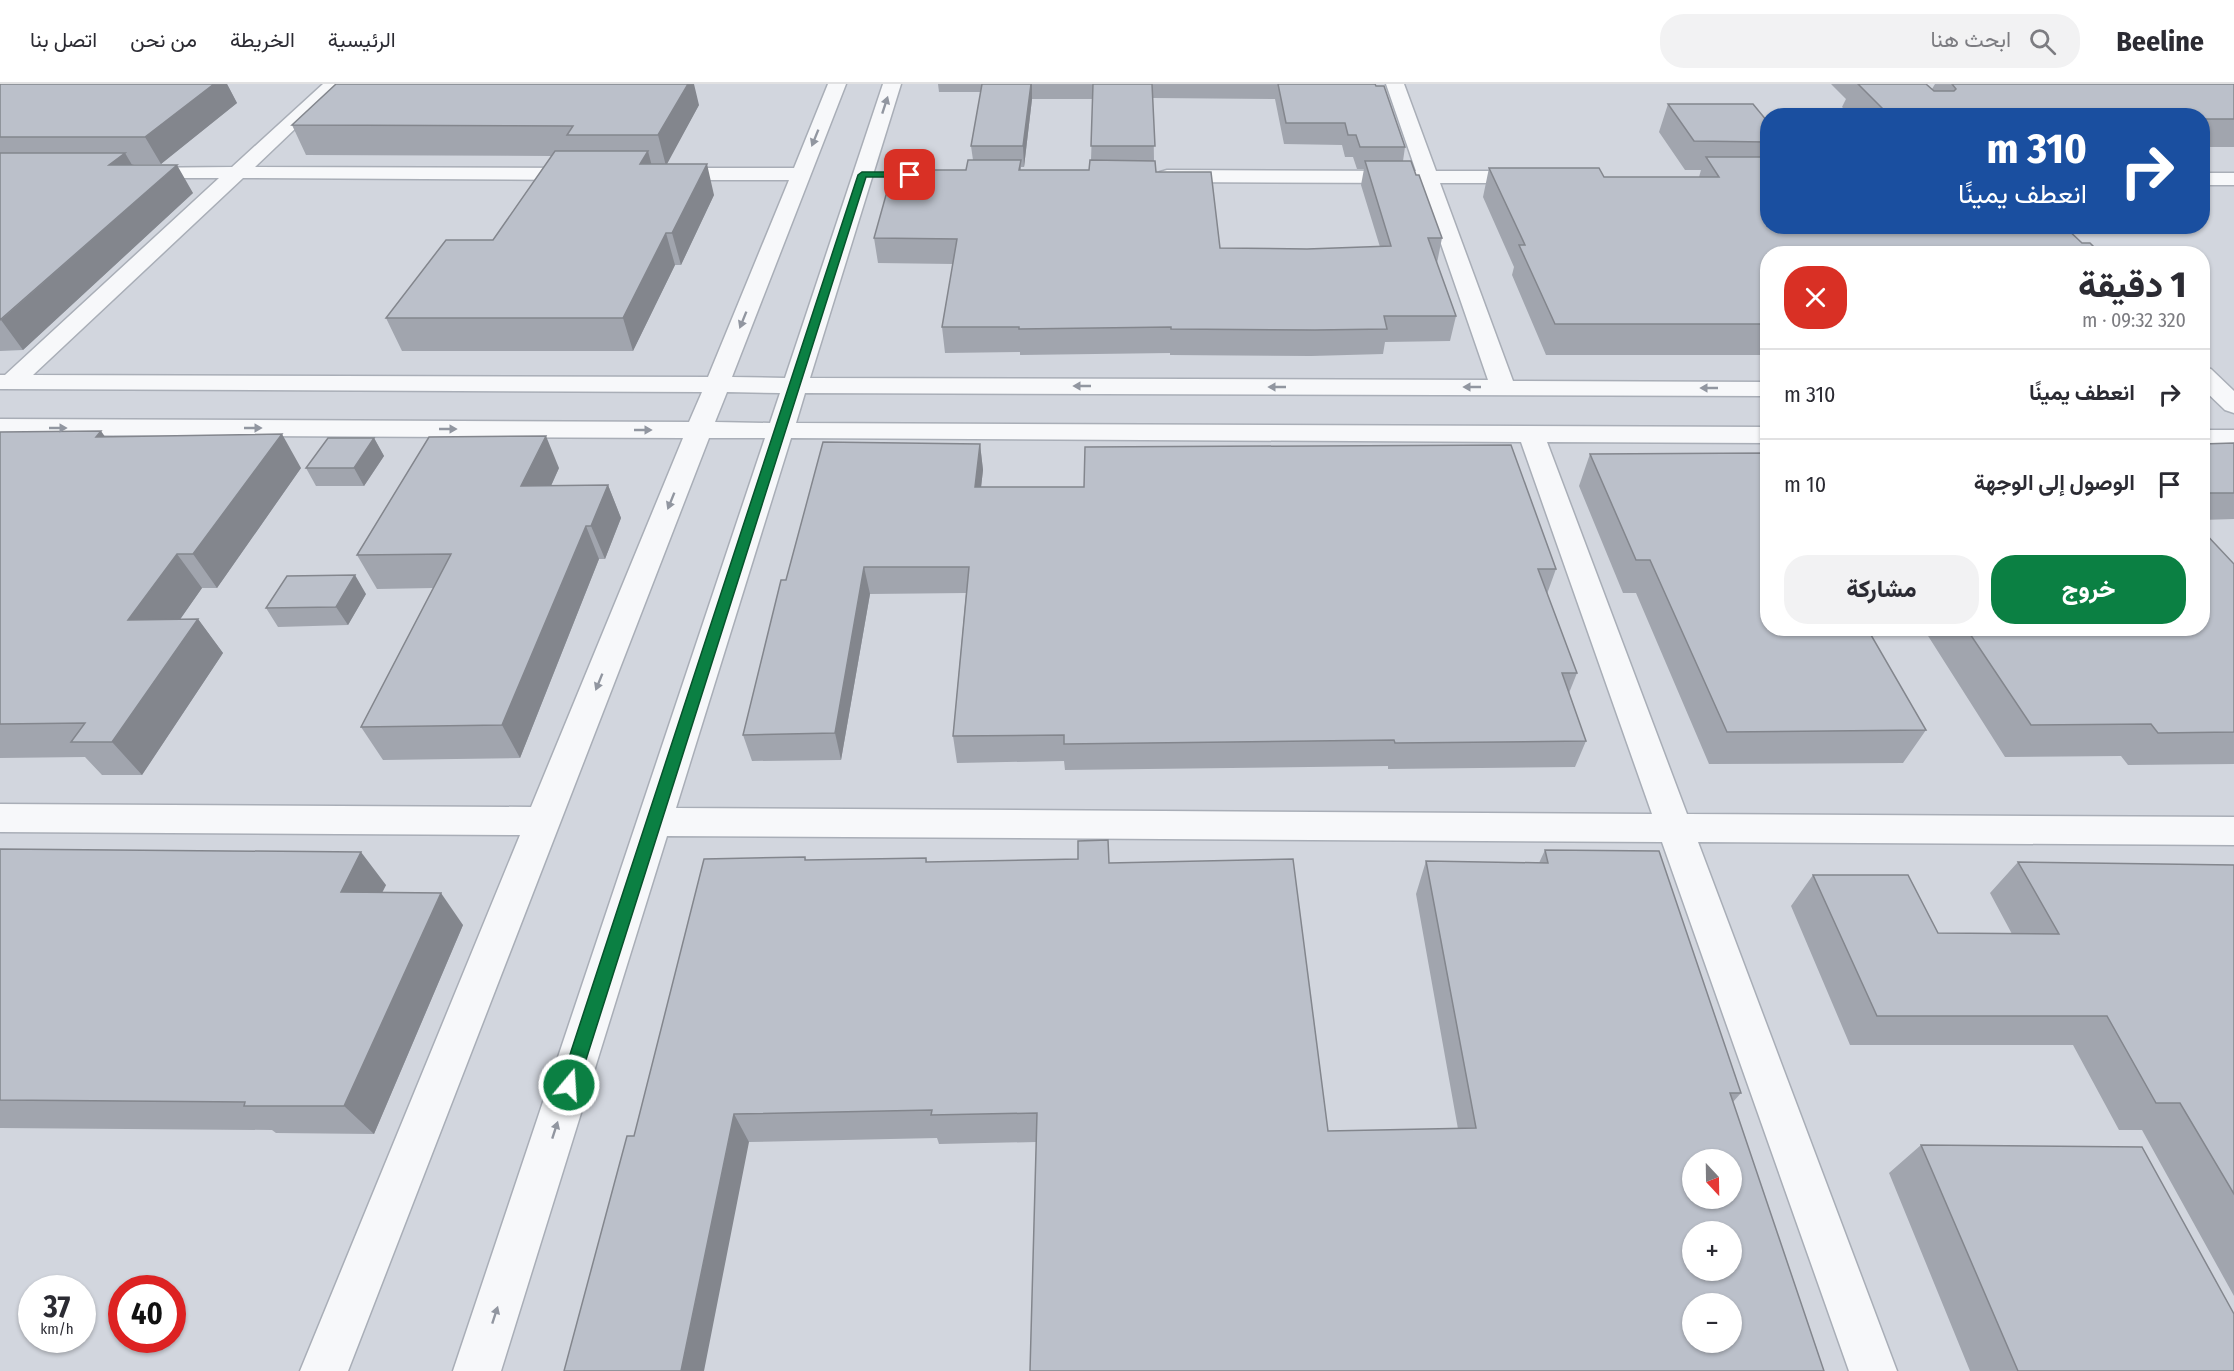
<!DOCTYPE html>
<html lang="ar">
<head>
<meta charset="utf-8">
<style>
	body { margin:0; font-family:"Fira Sans Condensed",Vazirmatn,sans-serif; background:#f2f2f3; color:#2b2b33; direction:rtl; height:100vh; display:flex; flex-direction:column; font-size:22px; white-space:nowrap }
	* { box-sizing:border-box; margin:0 }
	p { font-size:20px; color:#7c7c81 }
	.icon { flex:none; width:33px; height:33px; fill:none; stroke:currentColor; stroke-width:2; stroke-linecap:round; stroke-linejoin:round }
	.map { position:relative; flex:1; overflow:hidden; direction:ltr }
	.sheet { position:absolute; left:1760px; top:162px; width:450px; height:390px; display:flex; flex-direction:column; background:#fff; border-radius:24px; box-shadow:0 2px 4px #0004; direction:rtl }
	.sheet>* { flex:none }
	.hud { position:absolute; left:1760px; top:24px; width:450px; height:126px; border-radius:24px; box-shadow:0 2px 4px #0004; direction:rtl; background:#1a4fa0; color:#fff; overflow:hidden }
	.needle { width:39px; rotate:158deg }
	.tools { position:absolute; left:1682px; top:1065px; display:grid; gap:12px }
	.tools a { display:grid; place-items:center; width:60px; height:60px; border-radius:50%; background:#fff; box-shadow:0 2px 4px #0004; font-size:30px }
	.speed { position:absolute; left:18px; top:1191px; display:flex; gap:12px; font-size:30px; font-weight:700; text-align:center }
	.speed>* { display:grid; place-content:center; width:78px; height:78px; border-radius:50%; background:#fff; box-shadow:0 2px 4px #0004; line-height:1 }
	.speed small { font-size:15px; font-weight:400 }
	.speed .limit { border:9px solid #d22; background:#fff; color:#111 }
	.pin { position:absolute; display:grid; place-items:center; width:51px; height:51px; color:#fff; margin:-26px; border-radius:12px; box-shadow:0 3px 9px #0006 }
	.me { position:absolute; width:66px; margin:-33px; rotate:18deg; stroke-linejoin:round; filter:drop-shadow(0 0 4px #0008) }
	.turn { display:flex; align-items:center; gap:21px; height:126px; padding:0 24px; font-size:27px }
	.turn .icon { width:78px; height:78px; stroke-width:2.5 }
	.turn b { display:block; font-size:42px; line-height:51px }
	.round { display:grid; place-items:center; flex:none; width:63px; height:63px; border-radius:24px; background:#f2f2f3 }
	.head { display:flex; align-items:center; justify-content:space-between; height:102px; padding:0 24px }
	h1 { font-size:36px; font-weight:800; line-height:45px }
	.cta { display:flex; gap:12px; margin-top:auto; padding:12px 24px }
	.cta a { flex:1; height:69px; border-radius:24px; background:#0b8043; color:#fff; font-size:24px; font-weight:800; line-height:69px; text-align:center }
	.cta a+a { background:#f2f2f3; color:#2b2b33 }
	ul { padding:0; list-style:none }
	li { display:flex; align-items:center; gap:18px; height:90px; padding:0 24px; border-top:2px solid #e1e1e2 }
	li div { flex:1 }
	li b { display:block; font-size:22px }
	li em { font-style:normal }
	header { display:flex; align-items:center; gap:36px; box-sizing:border-box; height:84px; padding:0 30px; background:#fff; border-bottom:2px solid #e1e1e2 }
	header strong { font-size:28px }
	nav { display:flex; gap:33px; margin-inline-start:auto; font-size:21px }
	.search { width:420px; height:54px; background:#f2f2f3; display:flex; align-items:center; gap:15px; box-sizing:border-box; padding:0 21px; border-radius:24px; color:#7c7c81; font-size:22px }
	.map>svg:first-child { display:block }
	.built { fill:#d2d6de; fill-rule:evenodd }
	.lines { fill:none; stroke-linecap:round; stroke-linejoin:round }
	.minor-casing { stroke:#a9aeb7; stroke-width:3 }
	.minor { fill:#f7f8fa; fill-rule:evenodd }
	.wall { fill:#a1a5ae; fill-rule:evenodd }
	.shaded-wall { fill:#83868d }
	.building { fill:#bbc0ca; stroke:#83868d; stroke-width:1.5; fill-rule:evenodd }
	.oneway { fill:#9196a0 }
	.route { fill:#0b8043; stroke:#07532c; stroke-width:1.5 }
</style>
</head>
<body>
<header>
<strong>Beeline</strong>
<div class="search"><svg class="icon" aria-label="search" viewBox="0 0 24 24"><circle cx="10" cy="10" r="6"/><path d="M15 15l6 6"/></svg>ابحث هنا</div>
<nav><a>الرئيسية</a><a>الخريطة</a><a>من نحن</a><a>اتصل بنا</a></nav>
</header>
<div class="map">
<svg width="2234" height="1287" viewBox="0 0 2234 1287">
	<rect width="100%" height="100%" fill="#e4e7ec"/>
	<path class="built" d="M0,0H2234V1287H0ZM1767,32H2202V142H1767ZM1767,170H2202V544H1767ZM1692,1076H1731V1114H1692ZM1692,1148H1731V1186H1692ZM32,1204H82V1256H32ZM122,1204H172V1256H122ZM1692,1220H1731V1258H1692Z"/>
	<g class="lines">
		<defs>
			<path id="minor" d="M323,0H342L255,83L583,84L590,86L593,90L590,94L583,96L243,94L33,291L708,293L789,96H665L658,94L655,90L658,86L665,84H794L828,0H846L732,293L785,294L883,0H901L810,294L1488,296L1420,99L1167,98L1160,96L1157,92L1160,88L1167,86L1416,87L1386,0H1404L1436,87H1533L1540,89L1543,93L1540,97L1533,99H1440L1513,297L1767,298V312L805,309L796,339L1767,343V359L1547,358L1687,730L2234,733V761L1698,758L1897,1287H1849L1662,758L667,752L501,1287H453L765,354H709L348,1287H300L520,751L0,748V720L531,723L683,354L0,351V335L689,338L702,308L0,305V291H5L219,94H137L130,92L127,88L130,84L232,83ZM727,308L780,309L770,339L715,338ZM791,354L1521,358L1652,730L676,724Z
				M2202,89H2234V101H2202Z
				M2202,283L2211,285L2234,307V329L2225,326L2202,304Z
				M2202,346H2234V362H2202Z"/>
		</defs>
		<use href="#minor" class="minor-casing"/>
		<use href="#minor" class="minor"/>
	</g>
	<path class="wall" d="M0,0H227L237,19L161,80H132L193,109L23,266L0,267Z
		M938,0H1375L1405,63L1403,77L1416,91L1442,154L1437,179L1456,232L1450,257L1385,258L1383,270L1311,272L1170,271V269L1020,271V268L945,269L942,243L953,180L878,179L874,154L966,86L973,76L971,62L981,8H939ZM1153,14L1275,15L1284,60L1342,61L1345,73H1353L1357,85H1364L1361,101L1380,163L1307,165L1220,164L1156,88L1154,77ZM1032,15H1093L1091,76L1089,86H1021V83H1024Z
		M1831,0H1926L1932,5L1935,0H2234V63H2202V32H1851L1842,23L1846,15Z
		M1668,20L1767,37V271H1546L1512,191L1514,183L1483,113L1489,84L1604,93H1699L1701,86H1685L1659,48Z
		M699,21L666,80L714,111L681,181H675L633,267H402L386,234L493,156L552,72L306,71L292,41Z
		M0,348L105,353L301,384L217,504H202L180,535H198L223,569L142,691H102L85,673L0,674Z
		M374,354L384,372L364,402H316L306,384Z
		M2234,359V435L2202,436V360Z
		M980,360L983,386L981,403L1556,485L1547,510L1577,589L1569,609L1586,657L1575,683L1388,685V682L1065,686L1064,677L957,679L953,652L966,509L870,510L841,676L752,677L743,651L786,496Z
		M1590,370L1767,544L1926,646L1903,679L1709,680L1636,509H1623L1579,402Z
		M559,384L551,402L608,401L621,434L605,475H599L520,674L383,676L361,643L434,504L377,505L357,471Z
		M2234,480V680L2128,681L2121,672L2005,673L1923,544H2202Z
		M366,510L348,541L278,543L266,524Z
		M0,765L386,801L382,809L463,841L374,1050L276,1049L272,1046L0,1044Z
		M1545,766L1741,1009L1733,1018L1824,1287L1036,1058L939,1060L937,1054L749,1058L634,1052L805,773L806,776L926,774L927,778L1109,779L1328,1047L1458,1045L1416,810L1426,777L1539,779Z
		M2018,778L2234,781V1212L2142,1046H2119L2073,961H1850L1791,822L1813,791L1938,849L2012,850L1990,809Z
		M1921,1061L2234,1287H1970L1889,1089Z"/>
	<path class="shaded-wall" d="M214,0H227L237,19L161,80L145,53Z
		M688,0H694L699,21L666,82L658,51Z
		M1031,0H1032V15L1024,83L1023,62Z
		M648,67L656,98L640,80Z
		M125,69L141,96L109,81Z
		M707,80L714,111L681,181L672,149Z
		M177,81L193,109L23,266L1,236Z
		M666,149L675,181L633,267L623,234Z
		M101,347L125,381L96,353Z
		M282,350L301,384L217,504L193,470Z
		M546,352L559,384L536,435L521,402Z
		M374,354L384,372L364,402L354,384Z
		M980,360L983,386L978,430L975,403Z
		M608,401L621,434L605,475L591,442Z
		M586,442L599,475L520,674L502,641Z
		M177,470L202,504L156,570L128,536Z
		M864,483L870,510L841,676L835,649Z
		M355,491L366,510L348,541L336,523Z
		M198,535L223,569L142,691L112,658Z
		M361,768L386,801L366,840L341,808Z
		M441,809L463,841L374,1050L344,1022Z
		M734,1030L749,1058L704,1287H681Z"/>
	<path class="building" d="M0,0H214L145,53H0Z
		M336,0H688L658,51H567L573,42L292,41Z
		M982,0H1031L1023,62H971Z
		M1093,0H1152L1155,62H1091Z
		M1278,0H1375L1376,2H1384L1405,63H1360L1356,51H1348L1345,39H1286Z
		M1858,0H1926L1934,7H1954L1956,5L1952,0H2234V35H2202V32H1890Z
		M1668,20H1753L1767,37V58L1694,57Z
		M555,67H648L640,80H707L672,149H666L623,234H386L446,156H493Z
		M0,69H125L109,81H177L0,236Z
		M1706,73H1767V142H2064L2082,159H2090L2101,170H1767V240H1555L1519,161H1525L1489,84H1599L1604,93H1719Z
		M968,76H1021L1019,86H1089L1090,76L1155,77L1156,88H1211L1220,164L1307,165L1391,162L1365,77H1411L1416,91H1419L1442,154H1428L1456,232H1384L1387,245L1315,246L1171,245V243L1019,245V243H942L957,155L874,154L893,86H966Z
		M101,347L96,353L282,350L193,470H177L128,536L198,535L112,658H71L85,639L0,640V348Z
		M546,352L521,402L608,401L591,442H586L502,641L361,643L451,470L357,471L429,353Z
		M328,354H374L354,384H306Z
		M823,358L980,360L975,403H1084L1085,363L1511,361L1556,485H1538L1577,589H1562L1586,657L1395,659L1394,656L1064,660V651L953,652L969,483H864L835,649L743,651L781,496H786Z
		M2234,359V409H2202V360Z
		M1767,369V544H1867L1926,646L1727,648L1650,476H1636L1590,370Z
		M2202,446L2234,480V648L2158,649L2151,640L2031,641L1966,544H2202Z
		M355,491L336,523L266,524L287,492Z
		M1108,756L1109,779L1293,775L1328,1047L1476,1044L1426,777L1548,779L1545,766L1659,767L1741,1009H1730L1824,1287H1030L1037,1029L931,1031L932,1026L734,1030L681,1287H564L627,1052H634L704,775L805,773V776L926,774V778L1078,775V757ZM1692,1076H1731V1114H1692ZM1692,1148H1731V1186H1692ZM1692,1220H1731V1258H1692Z
		M0,765L361,768L341,808L441,809L344,1022H244L245,1018L0,1016Z
		M2018,778L2234,781V1110L2180,1019H2156L2107,932H1877L1813,791H1908L1938,849L2059,850Z
		M1921,1061L2142,1063L2234,1230V1287H2018Z"/>
	<defs><path id="oneway-solid" d="M-6-.8H1V-3.2L6.5 0L1 3.2V.8H-6Z" transform="scale(1.5)"/></defs>
	<g class="oneway">
		<use href="#oneway-solid" transform="translate(885 21) rotate(-72)"/>
		<use href="#oneway-solid" transform="translate(815 54) rotate(112)"/>
		<use href="#oneway-solid" transform="translate(743 236) rotate(112)"/>
		<use href="#oneway-solid" transform="translate(1082 302) rotate(-180)"/>
		<use href="#oneway-solid" transform="translate(1277 303) rotate(-180)"/>
		<use href="#oneway-solid" transform="translate(1472 303) rotate(-180)"/>
		<use href="#oneway-solid" transform="translate(1709 304) rotate(-180)"/>
		<use href="#oneway-solid" transform="translate(58 344)"/>
		<use href="#oneway-solid" transform="translate(253 344)"/>
		<use href="#oneway-solid" transform="translate(448 345)"/>
		<use href="#oneway-solid" transform="translate(643 346)"/>
		<use href="#oneway-solid" transform="translate(671 417) rotate(112)"/>
		<use href="#oneway-solid" transform="translate(599 598) rotate(112)"/>
		<use href="#oneway-solid" transform="translate(555 1046) rotate(-72)"/>
		<use href="#oneway-solid" transform="translate(495 1231) rotate(-72)"/>
	</g>
	<path class="route" d="M910,88L912,89V93H866L578,1001L575,1007L569,1009L563,1007L560,1001L858,91L862,88Z"/>
</svg>
<div class="tools">
<a><svg class="needle" viewBox="-14 -14 28 28"><path d="M0-13l5 13h-10z" fill="#e53935"/><path d="M0 13l5-13h-10z" fill="#7c7c81"/></svg></a>
<a>+</a>
<a>−</a>
</div>
<div class="speed"><div>37<small>km/h</small></div><div class="limit">40</div></div>
<div class="pin" style="left:910px;top:91px;background:#d93025"><svg class="icon" aria-label="arrive" viewBox="0 0 24 24"><path d="M6 21V4h12l-3 4 3 4H6"/></svg></div>
<svg class="me" style="left:569px;top:1001px" viewBox="-20 -20 40 40"><circle r="17" fill="#0b8043" stroke="#fff" stroke-width="3"/><path d="M0-11L8 9 0 5-8 9z" fill="#fff"/></svg>
<div class="hud">
<div class="turn"><svg class="icon" aria-label="right" viewBox="0 0 24 24"><path d="M7 20v-9h11M14 6l5 5-5 5"/></svg><div><b>310 m</b>انعطف يمينًا</div></div>
</div>
<section class="sheet">
<div class="head"><div><h1>1 دقيقة</h1><p>320 m · 09:32</p></div><a class="round" style="background:#d93025;color:#fff"><svg class="icon" aria-label="close" viewBox="0 0 24 24"><path d="M6 6l12 12M18 6L6 18"/></svg></a></div>
<ul>
<li><svg class="icon" aria-label="right" viewBox="0 0 24 24"><path d="M7 20v-9h11M14 6l5 5-5 5"/></svg><div><b>انعطف يمينًا</b></div><em>310 m</em></li>
<li><svg class="icon" aria-label="arrive" viewBox="0 0 24 24"><path d="M6 21V4h12l-3 4 3 4H6"/></svg><div><b>الوصول إلى الوجهة</b></div><em>10 m</em></li>
</ul>
<div class="cta"><a>خروج</a><a>مشاركة</a></div>
</section>
</div>
</body>
</html>
